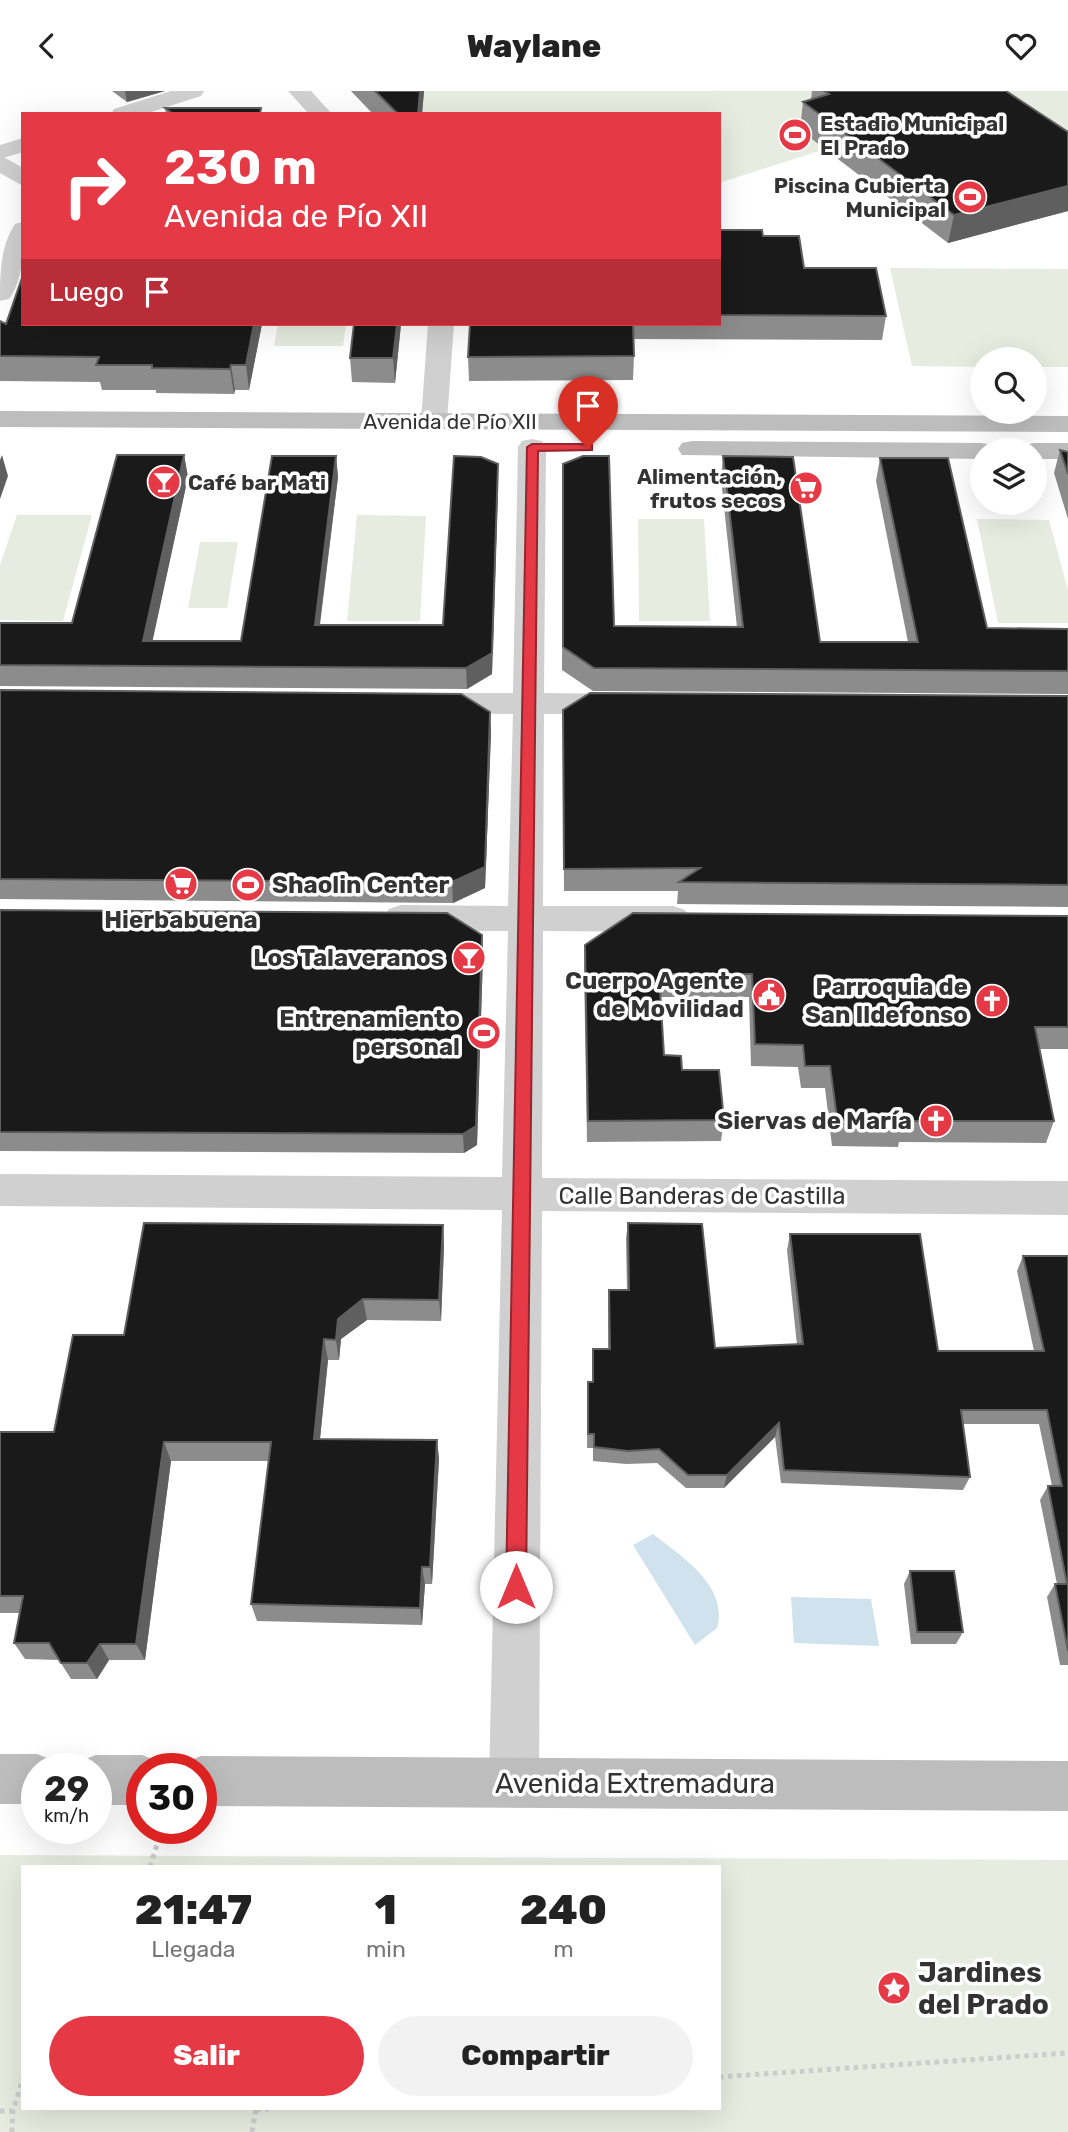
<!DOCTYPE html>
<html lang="es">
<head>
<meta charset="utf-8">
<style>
	body { margin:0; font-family:Rubik,sans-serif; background:#f2f2f2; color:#222; height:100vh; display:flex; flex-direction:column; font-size:26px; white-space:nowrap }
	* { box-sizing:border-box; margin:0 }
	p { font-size:23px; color:#767676 }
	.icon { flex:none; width:38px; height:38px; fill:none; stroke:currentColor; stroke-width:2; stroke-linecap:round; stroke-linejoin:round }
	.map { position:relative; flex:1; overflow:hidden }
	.side { position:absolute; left:21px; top:1774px; width:700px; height:245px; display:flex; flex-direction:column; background:#fff; border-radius:0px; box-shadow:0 7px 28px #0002 }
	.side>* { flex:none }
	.hud { position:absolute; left:21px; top:21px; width:700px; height:214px; border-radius:0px; box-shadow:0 7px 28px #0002; background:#e63946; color:#fff; overflow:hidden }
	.fabs { position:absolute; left:970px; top:256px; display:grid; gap:14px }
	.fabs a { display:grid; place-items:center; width:77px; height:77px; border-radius:50%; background:#fff; box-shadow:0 7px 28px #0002; font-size:35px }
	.speed { position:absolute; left:21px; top:1662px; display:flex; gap:14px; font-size:35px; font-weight:700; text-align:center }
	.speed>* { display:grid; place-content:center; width:91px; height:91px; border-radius:50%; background:#fff; box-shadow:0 7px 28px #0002; line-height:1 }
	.speed small { font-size:18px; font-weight:400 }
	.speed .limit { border:10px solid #d22; background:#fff; color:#111 }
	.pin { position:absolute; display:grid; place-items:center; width:60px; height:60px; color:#fff; margin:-72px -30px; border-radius:50% 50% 50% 0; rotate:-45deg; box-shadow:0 0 7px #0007 }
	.pin .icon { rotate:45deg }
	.me { position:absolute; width:77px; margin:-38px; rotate:0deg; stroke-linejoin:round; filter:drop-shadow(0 0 5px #0008) }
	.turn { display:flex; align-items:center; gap:24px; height:147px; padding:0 28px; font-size:32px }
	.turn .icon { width:91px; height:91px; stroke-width:2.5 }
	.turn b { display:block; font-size:49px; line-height:60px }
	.then { display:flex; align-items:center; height:66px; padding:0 28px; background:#0003; gap:14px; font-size:26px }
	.eta { display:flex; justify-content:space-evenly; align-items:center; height:119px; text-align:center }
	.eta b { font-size:42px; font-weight:800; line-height:49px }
	.button { display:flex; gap:14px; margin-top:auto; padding:14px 28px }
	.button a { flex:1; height:80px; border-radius:42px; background:#e63946; color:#fff; font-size:28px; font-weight:800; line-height:80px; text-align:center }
	.button a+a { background:#f2f2f2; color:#222 }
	header { display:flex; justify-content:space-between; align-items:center; height:91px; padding:0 28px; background:#fff; font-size:32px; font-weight:800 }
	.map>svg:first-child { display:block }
	.green { fill:#e6ecdf; fill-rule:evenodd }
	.water { fill:#cfe2ee }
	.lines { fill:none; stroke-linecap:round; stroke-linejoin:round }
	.path { stroke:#cdcdcd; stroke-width:5; stroke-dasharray:4.5 4.5; stroke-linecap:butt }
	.pedestrian { fill:#d0d0d0; fill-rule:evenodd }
	.minor { fill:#d0d0d0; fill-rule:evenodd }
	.secondary { fill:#bdbdbd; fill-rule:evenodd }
	.wall { fill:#8c8c8c }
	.shaded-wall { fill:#5f5f5f }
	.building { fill:#1a1a1a; stroke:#5f5f5f; stroke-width:2 }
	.route { fill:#e63946; stroke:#96252e; stroke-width:2 }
	.labels { text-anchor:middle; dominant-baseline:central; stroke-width:7; stroke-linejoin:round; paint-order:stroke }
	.far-poi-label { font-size:21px; font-weight:bold; fill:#333; stroke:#fff; text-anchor:start }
	.far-street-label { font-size:21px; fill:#333; stroke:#fff }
	.poi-label { font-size:24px; font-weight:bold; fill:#333; stroke:#fff; text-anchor:end }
	.street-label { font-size:24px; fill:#333; stroke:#fff }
	.near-street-label { font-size:28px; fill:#333; stroke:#fff }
	.near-poi-label { font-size:28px; font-weight:bold; fill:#333; stroke:#fff; text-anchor:start }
</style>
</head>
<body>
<header><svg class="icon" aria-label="back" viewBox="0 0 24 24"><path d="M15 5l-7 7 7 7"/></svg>Waylane<svg class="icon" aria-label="heart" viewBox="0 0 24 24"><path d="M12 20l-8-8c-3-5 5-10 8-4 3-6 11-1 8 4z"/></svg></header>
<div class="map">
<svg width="1068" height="2041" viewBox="0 0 1068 2041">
	<rect width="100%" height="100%" fill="#fff"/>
	<path class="green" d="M351,0H836L844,52L719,92V23H373Z
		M975,0H1068V59Z
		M890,177L1068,178V276H1034V268H982V276L912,275Z
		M278,233H346L343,255H274Z
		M17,424H92L63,530L0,529V474Z
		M357,424L426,425L420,530H347Z
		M638,428H704L710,530H639Z
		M977,428L1049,429L1068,499V532H998Z
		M200,451H238L227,517H188Z
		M0,1764L1068,1769V2041H0ZM23,1776H719V2018H23Z"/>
	<path class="water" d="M653,1443C681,1465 729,1495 717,1537L695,1554L633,1454Z
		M791,1506L871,1508L879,1555L794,1552Z"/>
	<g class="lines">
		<path class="path" d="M150,1776L162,1738
			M719,1986L1068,1962
			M256,2019L269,2018
			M0,2020H13
			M12,2041L13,2020L23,1987
			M252,2041L256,2018"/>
		<path class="pedestrian" d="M171,0H204L201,5L145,23H111L114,18Z
			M23,47V61L0,68V54Z"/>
		<path class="minor" d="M288,0H311L332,23H309Z
			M0,64L23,77V95L0,82Z
			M23,131C23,158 25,185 9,208L0,210C0,184 0,156 15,133Z
			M428,233H454L447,330L444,336H424L421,330Z
			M532,348L542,350L546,356L544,602L625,603L636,606L641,613L636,620L625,623H544L543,815H673L685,819L691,828L685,837L673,841L543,840L542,1087L1068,1090V1124L542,1120L539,1692L532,1710L514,1717L496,1710L489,1692L502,1119L0,1115V1083L502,1086L508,840H401L389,836L383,827L389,818L401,814L508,815L513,623L423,622L412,619L407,612L412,605L423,602H513L518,356L522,350Z"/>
		<path class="secondary" d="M0,320L1068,325V341L0,336Z
			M692,350L982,352L992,354L995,359H982V368L682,364L678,358L682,352Z
			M1034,352H1068V368H1034V359H1021L1024,354Z
			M0,1663H37L55,1670L58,1678H37V1713H0Z
			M96,1664H142L160,1671L162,1678H142V1714H96V1678H76L78,1671Z
			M201,1665L1068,1670V1720L201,1715V1678H181L183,1672Z"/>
	</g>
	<path class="wall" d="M112,0H165L127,11Z
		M351,0H424L422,23H373Z
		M812,0H1006L1068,41V120L948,152L800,39L803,11L811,9Z
		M165,17H261V23H166Z
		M719,139L763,145L804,177L886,225L882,249L633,248L634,265L633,289L469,290L468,266L470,233H719Z
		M0,230L6,233H262L249,299H235L234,303L156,302V299H102L100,291L0,290Z
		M401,233L395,292L352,291L350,267Z
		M1060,359L1068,361V428L1054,382Z
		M184,364L188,386L152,550H241L336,365L338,386L320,534H443L498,373V394L492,583L467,598L0,595V532H72Z
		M723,365L820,551H908L876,390L880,367L987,537L1068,538V603L593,600L562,579L563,373L614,535L737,536L721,388Z
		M0,599L490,621L491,642L485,797L453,812L0,808Z
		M1068,605V816L677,813L678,800H564L563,619Z
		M0,819L482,844L483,864L477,1054L464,1062L0,1060Z
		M1068,825V958H1040L1054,1030L1046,1052L899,1051L898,1056L832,1055L825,997H801L798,976L751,975L749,906H661L664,964L682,979L724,1029L721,1050L587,1051L584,876L585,854Z
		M628,1132L715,1257L797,1254L787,1159L790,1143L938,1260H1034L1017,1180L1023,1165H1068V1574H1060L1047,1506L1055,1493H1057L1040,1409L1048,1395H1052L1039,1333H963L970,1386L963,1399L781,1392L775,1346L724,1397H686L657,1372L626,1373L593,1370V1357H587L588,1291H592L593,1258H608V1214L609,1199H627L626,1147Z
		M443,1134L444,1155L441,1230L367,1229L341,1248L339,1269H328L320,1348L437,1349L439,1368L432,1493H425L422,1534L257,1530L251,1513L269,1370H171L145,1569H109L97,1588H71L59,1569L25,1568L14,1552L19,1522H0V1341H54L124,1244Z
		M910,1480L963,1541L956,1553H911L904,1493Z"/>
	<path class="shaded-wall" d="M125,0H165L127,11Z
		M420,0H424L422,23H418Z
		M1068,95V120L948,152L954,124Z
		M254,233H262L249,299L246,274Z
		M397,233H401L395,292L393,267Z
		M231,274L235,299L234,303L230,278Z
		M2,364L8,385L0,408V369Z
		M184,364L188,386L148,571L143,550Z
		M336,365L338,386L317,555L315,534Z
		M498,373V394L492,583L467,598L466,577Z
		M490,621L491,642L485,797L453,812L452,791Z
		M482,844L483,864L477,1054L464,1062L463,1043Z
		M443,1134L444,1155L441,1230L439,1209Z
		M363,1208L367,1229L341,1248L339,1269L336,1249L338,1228Z
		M324,1248L328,1269L318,1367L314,1348Z
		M779,1332L775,1346L724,1397L727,1384Z
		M437,1349L439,1368L432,1493L430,1476Z
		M164,1351L171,1370L145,1569L136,1553Z
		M422,1476L425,1493L422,1534L420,1517Z
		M100,1553L109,1569L97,1588L87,1572Z"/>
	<path class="building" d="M375,0H420L418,23H398Z
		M824,0H1006L1068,41V95L954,124L803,11L829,3Z
		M165,17H261L260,23H173Z
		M719,139H762L763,145H799L804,177H876L886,225L719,224Z
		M23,184V233H254L246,274H231L230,278L152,277V274H96L99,266L0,265V230L6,233Z
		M354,233H397L393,267H350Z
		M470,233H633L634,265L468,266Z
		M1060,359L1068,361V383Z
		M117,364H184L143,550H241L272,365H336L315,534H443L454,365L481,366L498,373L492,562L466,577L0,574V532H72Z
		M583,365H609L614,535L743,536L723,365L793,366L820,551H918L880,367H948L987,537L1068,538V580L594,577L563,556V373Z
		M0,599L461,603L490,621L485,776L452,791L0,788Z
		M590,602L1068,605V794L679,791L700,777L564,778L563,619Z
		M0,819L447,822L482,844L476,1035L463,1043L0,1041Z
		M633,822L1068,825V936H1035L1054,1030H903L904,1034H838L830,975H805L803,954L755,953L752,883H659L664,964L681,965L682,979H719L724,1029L588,1030L585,854Z
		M144,1132L443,1134L439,1209L363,1208L338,1228L336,1249L324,1248L314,1348L437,1349L430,1476H422L420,1517L251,1513L271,1351H164L136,1553H100L87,1572H61L49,1552H14L23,1505H0V1341H54L73,1244H124Z
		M628,1132L702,1133L715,1257L803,1253L790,1143H920L938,1260H1044L1023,1165H1068V1560L1055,1493H1067L1048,1395H1062L1047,1319H961L970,1386L784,1379L779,1332L727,1384H688L659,1358L628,1360L594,1356V1343H588V1291H593V1258H610L609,1199H629Z
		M910,1480H954L963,1541H917Z"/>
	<path class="route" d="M588,353L592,354V359L538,360L526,1496L523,1502L516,1505L509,1502L506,1496L527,356L532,353Z"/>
	<defs>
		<symbol id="stadium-disc" viewBox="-11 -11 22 22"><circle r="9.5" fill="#e63946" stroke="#fff"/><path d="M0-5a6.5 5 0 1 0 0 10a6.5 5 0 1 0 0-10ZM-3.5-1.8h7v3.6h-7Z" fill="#fff"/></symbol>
		<symbol id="bar-disc" viewBox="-11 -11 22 22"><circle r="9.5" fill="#e63946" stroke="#fff"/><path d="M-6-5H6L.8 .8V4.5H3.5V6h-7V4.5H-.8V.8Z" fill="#fff"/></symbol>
		<symbol id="supermarket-disc" viewBox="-11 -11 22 22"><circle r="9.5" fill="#e63946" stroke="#fff"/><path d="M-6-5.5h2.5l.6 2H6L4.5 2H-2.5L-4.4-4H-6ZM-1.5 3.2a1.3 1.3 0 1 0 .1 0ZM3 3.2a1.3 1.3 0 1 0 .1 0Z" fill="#fff"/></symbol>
		<symbol id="civic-disc" viewBox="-11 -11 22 22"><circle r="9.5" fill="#e63946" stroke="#fff"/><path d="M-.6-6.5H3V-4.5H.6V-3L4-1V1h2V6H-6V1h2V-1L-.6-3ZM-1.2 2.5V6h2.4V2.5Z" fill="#fff"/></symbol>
		<symbol id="church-disc" viewBox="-11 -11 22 22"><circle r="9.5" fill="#e63946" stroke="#fff"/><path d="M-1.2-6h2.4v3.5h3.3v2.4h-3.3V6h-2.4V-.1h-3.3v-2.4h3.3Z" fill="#fff"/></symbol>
		<symbol id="sight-disc" viewBox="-11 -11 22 22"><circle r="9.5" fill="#e63946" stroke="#fff"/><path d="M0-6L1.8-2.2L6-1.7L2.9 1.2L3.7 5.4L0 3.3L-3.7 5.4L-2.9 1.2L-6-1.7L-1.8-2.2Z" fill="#fff"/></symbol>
	</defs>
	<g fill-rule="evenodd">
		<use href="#stadium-disc" x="776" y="25" width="38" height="38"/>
		<use href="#stadium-disc" x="951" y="87" width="38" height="38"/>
		<use href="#bar-disc" x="145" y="372" width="38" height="38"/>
		<use href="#supermarket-disc" x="787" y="378" width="38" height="38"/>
		<use href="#supermarket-disc" x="162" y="774" width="38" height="38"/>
		<use href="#stadium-disc" x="229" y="775" width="38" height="38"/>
		<use href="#bar-disc" x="450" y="848" width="38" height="38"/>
		<use href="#civic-disc" x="750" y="885" width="38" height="38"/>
		<use href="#church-disc" x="973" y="891" width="38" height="38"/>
		<use href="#stadium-disc" x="465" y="923" width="38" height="38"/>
		<use href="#church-disc" x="917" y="1011" width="38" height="38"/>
		<use href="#sight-disc" x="875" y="1878" width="38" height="38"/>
	</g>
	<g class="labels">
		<g class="far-poi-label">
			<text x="820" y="32">Estadio Municipal<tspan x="820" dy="24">El Prado</tspan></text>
			<text x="946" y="94" text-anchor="end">Piscina Cubierta<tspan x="946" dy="24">Municipal</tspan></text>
			<text x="782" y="385" text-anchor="end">Alimentación,<tspan x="782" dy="24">frutos secos</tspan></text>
			<text x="188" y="391">Café bar Mati</text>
		</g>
		<g class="far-street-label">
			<text x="450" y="330">Avenida de Pío XII</text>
		</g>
		<g class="poi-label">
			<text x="272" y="794" text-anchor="start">Shaolin Center</text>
			<text x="181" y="829" text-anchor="middle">Hierbabuena</text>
			<text x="444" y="867">Los Talaveranos</text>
			<text x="744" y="890">Cuerpo Agente<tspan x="744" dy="28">de Movilidad</tspan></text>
			<text x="968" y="896">Parroquia de<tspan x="968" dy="28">San Ildefonso</tspan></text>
			<text x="460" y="928">Entrenamiento<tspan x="460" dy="28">personal</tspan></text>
			<text x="912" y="1030">Siervas de María</text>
		</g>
		<g class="street-label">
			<text x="702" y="1105">Calle Banderas de Castilla</text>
		</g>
		<g class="near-street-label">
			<text x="635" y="1692">Avenida Extremadura</text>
		</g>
		<g class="near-poi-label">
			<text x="918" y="1881">Jardines<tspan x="918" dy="32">del Prado</tspan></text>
		</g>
	</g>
</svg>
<div class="fabs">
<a><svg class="icon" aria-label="search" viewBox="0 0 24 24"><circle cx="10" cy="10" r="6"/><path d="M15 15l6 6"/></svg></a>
<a><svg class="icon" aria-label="layers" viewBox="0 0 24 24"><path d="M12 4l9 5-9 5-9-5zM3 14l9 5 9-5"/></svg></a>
</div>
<div class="speed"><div>29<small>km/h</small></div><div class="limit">30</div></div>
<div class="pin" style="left:588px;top:357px;background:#d93025"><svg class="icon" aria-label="arrive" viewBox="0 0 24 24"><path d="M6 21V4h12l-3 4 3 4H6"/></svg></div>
<svg class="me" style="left:516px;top:1496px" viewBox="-20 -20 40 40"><circle r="19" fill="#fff"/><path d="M0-13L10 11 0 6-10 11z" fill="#e63946"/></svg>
<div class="hud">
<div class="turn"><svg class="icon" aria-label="right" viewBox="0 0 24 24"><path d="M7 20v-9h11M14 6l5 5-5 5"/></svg><div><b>230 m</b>Avenida de Pío XII</div></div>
<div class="then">Luego<svg class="icon" aria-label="arrive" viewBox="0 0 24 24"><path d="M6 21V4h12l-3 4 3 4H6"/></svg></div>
</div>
<section class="side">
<div class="eta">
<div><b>21:47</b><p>Llegada</p></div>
<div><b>1</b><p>min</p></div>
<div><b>240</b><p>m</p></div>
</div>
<div class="button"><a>Salir</a><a>Compartir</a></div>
</section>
</div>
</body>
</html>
